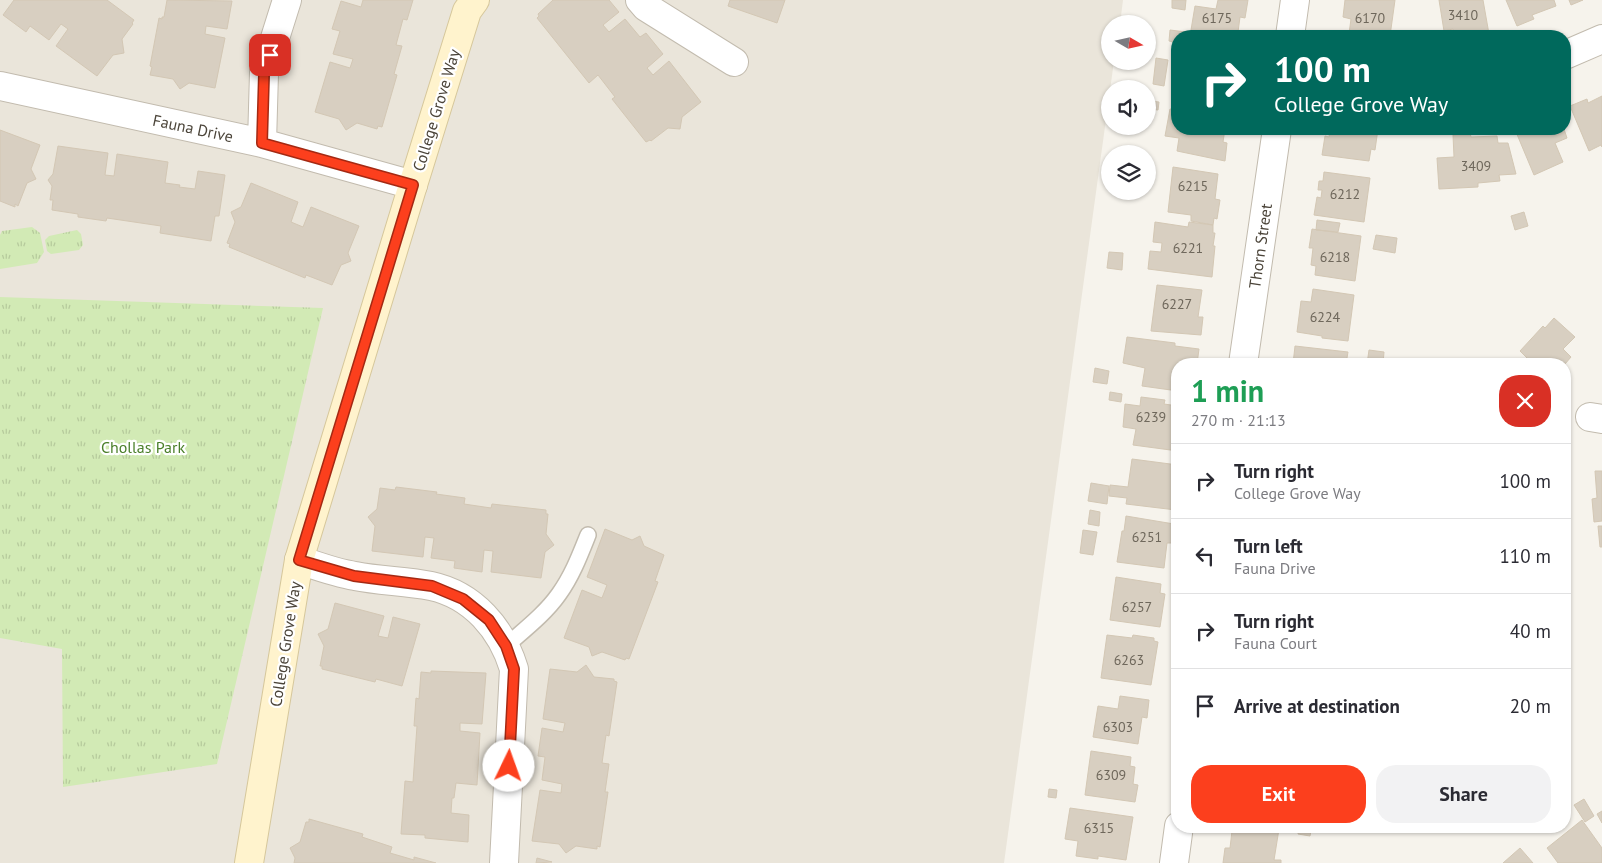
<!DOCTYPE html>
<html lang="en">
<head>
<meta charset="utf-8">
<style>
	body { margin:0; font-family:"PT Sans",sans-serif; background:#f2f2f3; color:#2b2b33; height:100vh; display:flex; flex-direction:column; font-size:19px; white-space:nowrap }
	* { box-sizing:border-box; margin:0 }
	p { font-size:16px; color:#7c7c81 }
	.icon { flex:none; width:28px; height:28px; fill:none; stroke:currentColor; stroke-width:2; stroke-linecap:round; stroke-linejoin:round }
	.map { position:relative; flex:1; overflow:hidden }
	.sheet { position:absolute; left:1171px; top:358px; width:400px; height:475px; display:flex; flex-direction:column; background:#fff; border-radius:20px; box-shadow:0 1px 4px #0004 }
	.sheet>* { flex:none }
	.hud { position:absolute; left:1171px; top:30px; width:400px; height:105px; border-radius:20px; box-shadow:0 1px 4px #0004; background:#00695c; color:#fff; overflow:hidden }
	.needle { width:32px; rotate:99deg }
	.fabs { position:absolute; left:1101px; top:15px; display:grid; gap:10px }
	.fabs a { display:grid; place-items:center; width:55px; height:55px; border-radius:50%; background:#fff; box-shadow:0 1px 4px #0004; font-size:25px }
	.pin { position:absolute; display:grid; place-items:center; width:42px; height:42px; color:#fff; margin:-21px; border-radius:10px; box-shadow:0 2px 8px #0006 }
	.me { position:absolute; width:55px; margin:-28px; rotate:3deg; stroke-linejoin:round; filter:drop-shadow(0 0 4px #0008) }
	.turn { display:flex; align-items:center; gap:18px; height:105px; padding:0 20px; font-size:22px }
	.turn .icon { width:65px; height:65px; stroke-width:2.5 }
	.turn b { display:block; font-size:35px; line-height:42px }
	.round { display:grid; place-items:center; flex:none; width:52px; height:52px; border-radius:20px; background:#f2f2f3 }
	.summary { display:flex; align-items:center; justify-content:space-between; height:85px; padding:0 20px }
	h1 { font-size:30px; font-weight:700; line-height:38px; color:#1e9e55 }
	.action { display:flex; gap:10px; margin-top:auto; padding:10px 20px }
	.action a { flex:1; height:58px; border-radius:20px; background:#fc3f1d; color:#fff; font-size:20px; font-weight:700; line-height:58px; text-align:center }
	.action a+a { background:#f2f2f3; color:#2b2b33 }
	ul { padding:0; list-style:none }
	li { display:flex; align-items:center; gap:15px; height:75px; padding:0 20px; border-top:1px solid #e1e1e2 }
	li div { flex:1 }
	li b { display:block; font-size:19px }
	li em { font-style:normal }
	.map>svg:first-child { display:block }
	.residential { fill:#eae5da }
	.park { fill:url(#park-tufts) }
	.building { fill:#d8cfc1; stroke:#d3c7b4 }
	.lines { fill:none; stroke-linecap:round; stroke-linejoin:round }
	.lane-casing { stroke:#c2bbae; stroke-width:18 }
	.street-casing { stroke:#c2bbae; stroke-width:30 }
	.secondary-casing { stroke:#d6c79b; stroke-width:30 }
	.lane { stroke:#fff; stroke-width:15 }
	.street { stroke:#fff; stroke-width:28 }
	.secondary { stroke:#fff3cd; stroke-width:28 }
	.route-casing { stroke:#a42913; stroke-width:12 }
	.route { stroke:#fc3f1d; stroke-width:9 }
	.labels { text-anchor:middle; dominant-baseline:central; stroke-width:4.5; stroke-linejoin:round; paint-order:stroke }
	.number-label { font-size:14px; fill:#6e675b }
	.street-label { font-size:16px; fill:#4b4439; stroke:#fff }
	.park-label { font-size:16px; fill:#4a7f2a; stroke:#fff }
</style>
</head>
<body>
<div class="map">
<svg width="1602" height="863" viewBox="0 0 1602 863">
	<defs>
		<pattern id="park-tufts" width="24" height="20" patternUnits="userSpaceOnUse" patternTransform="scale(1.25)"><rect width="24" height="20" fill="#d2eab5"/><path d="M3 7l-1-3M5 7V3M7 7l1-3M15 17l-1-3M17 17v-4M19 17l1-3" fill="none" stroke="#b6ca9c"/></pattern>
	</defs>
	<rect width="100%" height="100%" fill="#f6f3ec"/>
	<path class="residential" d="M0,0H1123L1120,24H1110V61H1114L1004,863H0Z"/>
	<path class="park" d="M32,227L40,233L44,252L37,263L0,269V235L2,231Z
		M77,230L81,234L83,245L79,250L51,254L47,251L45,240L49,236Z
		M0,297L323,308L217,764L63,787L62,649L0,638Z"/>
	<path class="building" d="M14,0H107L134,20L132,23L133,24L122,39L124,53L113,55L97,76L56,46L68,29L61,24L49,40L30,26L26,32L3,15Z
		M167,0L232,1L227,29L206,26L205,34L225,38L215,88L189,83L180,89L173,79L150,75L152,67L150,66L159,18L162,19V17H164Z
		M363,0H413L407,20L403,19L396,45L402,46L394,74L397,75L382,127L378,126L377,129L357,123L346,130L339,119L315,112L330,62L350,68L353,59L333,54L340,31L332,29L341,1L361,7Z
		M609,0L619,12L603,25L609,32L625,19L640,37L646,33L663,54L647,68L653,75L669,61L701,102L682,117L680,129L668,128L651,141L650,140L646,142L612,99L615,97L598,75L589,83L537,18L539,16L538,14L553,0Z
		M730,0H785L777,23L728,6Z
		M1172,0H1186L1185,10L1172,8Z
		M1218,0H1248L1245,18L1240,17L1238,32H1240L1239,36H1190L1195,6L1216,9Z
		M1345,0H1395L1390,36H1369L1349,34L1351,19L1343,17Z
		M1439,0H1483L1489,34L1472,36L1471,32L1454,35L1453,29L1444,31Z
		M1506,0H1554L1556,6L1532,15L1534,19L1517,26Z
		M1569,0H1583L1571,5Z
		M1170,30L1186,32L1185,36H1178V43L1169,41Z
		M1156,58L1168,60L1164,86L1153,84Z
		M1602,96V147L1601,145L1589,151L1570,106L1587,99L1588,103Z
		M1150,101L1159,102L1158,110L1150,109Z
		M1170,109L1178,110V129H1225L1223,142L1227,143L1225,161L1177,151L1179,138L1165,136Z
		M1330,129H1378L1375,150L1371,149L1369,161L1322,155L1325,136L1329,137Z
		M1523,129H1564L1567,138L1555,143L1563,162L1534,175L1516,132Z
		M0,130L40,145L31,169L36,179L27,183L18,206L15,204V207L0,201Z
		M1470,133L1471,137L1497,136L1498,143H1508L1516,174L1499,175L1500,181L1478,183V187L1439,189L1437,158L1454,157L1453,135Z
		M58,146L108,153L105,175L114,176L117,154L168,162L165,183L180,185L179,187L195,189L198,171L225,175L219,216H215L211,241L160,233L161,226L107,218L106,221L78,217V214L52,210L53,200H50L52,186L48,180L53,174Z
		M1173,167L1218,174L1215,199L1220,200L1217,219L1214,218L1213,225L1191,221V215L1168,212Z
		M1324,172L1370,178L1364,222L1314,215L1317,197L1321,198L1322,190H1318L1319,181H1323Z
		M251,183L298,202L291,222L303,227L311,207L359,226L348,253L351,261L341,265L332,285L306,275L305,278L229,247L230,244L227,243L235,222L231,212L241,207Z
		M1524,212L1528,226L1515,230L1511,216Z
		M1317,220L1340,223L1338,232L1316,230Z
		M1155,222L1188,227L1189,222L1213,225V233H1215L1213,246H1215L1212,277L1148,269L1150,251L1161,252L1162,243L1153,242Z
		M1312,229L1361,236L1355,281L1315,275L1316,266L1311,265L1313,248H1309Z
		M1376,235L1397,238L1395,253L1373,249Z
		M1109,252L1123,253L1122,270L1107,268Z
		M1157,285L1202,290L1198,317H1203L1201,335L1151,331Z
		M1313,289L1354,295L1348,341L1322,338V336L1297,332L1301,301L1311,302Z
		M1554,318L1575,337L1563,349L1571,357L1565,364H1533L1520,351L1543,326L1545,328Z
		M1127,337L1175,343V346L1199,349L1197,364H1178V391L1142,386L1145,368L1123,363Z
		M1295,346L1348,352L1346,364H1293Z
		M1369,350L1384,352L1383,364H1367Z
		M1095,368L1109,371L1107,384L1093,382Z
		M1110,392L1122,394L1121,402L1109,400Z
		M1141,397L1165,400L1164,404L1178,406V451L1133,445L1136,429L1123,427L1125,404L1140,406Z
		M1132,459L1178,465L1176,510L1126,504L1127,498L1109,496L1110,485L1128,487Z
		M1595,471H1602V521L1594,522L1592,499L1597,498Z
		M1091,483L1109,486L1107,504L1088,501Z
		M396,487L437,492L436,494L465,498L464,504L491,508L492,504L546,510V514H548L546,534L554,545L545,552L541,578L491,572L493,551L484,550L482,572L454,568L455,561L431,558L434,538L425,537L423,557L372,551L375,526L368,517L377,509L380,488L395,490Z
		M1090,510L1100,512L1099,526L1088,524Z
		M1126,516L1174,524L1172,543H1167L1164,568L1117,562L1122,531H1124Z
		M1598,526H1602V547H1600Z
		M605,529L632,540L640,536L644,546L664,555L655,581L658,582L629,659L626,658L625,660L602,652L592,656L589,647L564,638L582,590L602,598L607,585L587,577Z
		M1083,530L1097,532L1093,555L1080,553Z
		M1116,577L1161,584L1160,593L1165,594L1160,627L1110,620Z
		M335,603L384,616L378,636L388,638L393,617L420,624L402,686L376,679L375,682L322,669V666H320L324,646L318,634L328,629Z
		M1107,635L1132,638L1133,635L1154,638V641L1158,642L1151,685L1101,678Z
		M586,665L594,677L614,679V681L617,682L609,736L606,735L602,763L609,764L605,792H608L600,847L597,846V849L576,846L566,853L559,844L532,841L540,790L561,793L562,784L542,780L545,757L538,756L542,728L563,732L565,723L543,719L550,669L577,672Z
		M431,671L486,673L482,724L460,723V731L480,733L477,785L456,783L454,798H452L451,813L469,815L468,842L425,838V835L401,834L405,781L413,782L417,726H414L416,698L419,699L421,672L431,673Z
		M1120,696L1149,700L1147,718L1142,717L1138,744L1093,737L1098,706L1118,709Z
		M1091,751L1131,757L1130,766L1135,767L1133,784L1138,785L1135,802L1085,795Z
		M1049,789L1057,790L1056,798L1048,797Z
		M1584,799L1594,816L1585,822L1574,805Z
		M1070,808L1133,817L1126,860L1098,856V859L1076,856L1078,841L1065,839Z
		M1602,811V823L1597,814Z
		M309,819L363,834L362,837L392,847L390,853L414,860V857L436,863H294L295,858L290,848L300,842L306,822H309Z
		M1582,820L1602,848V863H1558L1547,848Z
		M1237,826H1256L1279,829L1274,860H1281V863H1223L1225,848H1230L1232,831L1236,832Z
		M1299,826H1312L1310,836L1298,834Z
		M1520,848L1533,863H1503Z
		M537,858L552,862L536,863Z"/>
	<g class="lines">
		<defs>
			<path id="lane" d="M506,646C524,630 545,614 559,594C572,576 580,555 588,535"/>
			<path id="street" d="M640,0L646,7L734,62
				M1290,36L1295,0
				M1565,55L1602,39
				M0,86L262,143L413,185
				M262,143L264,73L287,0
				M1243,364L1277,129
				M1590,417L1602,419
				M299,560C317,566 336,573 355,576C380,581 406,581 431,586C473,595 502,629 514,669L504,863
				M1174,863L1179,826"/>
			<path id="secondary" d="M249,863L299,560L413,185L467,11L475,0"/>
		</defs>
		<use href="#lane" class="lane-casing"/>
		<use href="#street" class="street-casing"/>
		<use href="#secondary" class="secondary-casing"/>
		<use href="#lane" class="lane"/>
		<use href="#street" class="street"/>
		<use href="#secondary" class="secondary"/>
	</g>
	<g class="lines">
		<defs>
			<path id="route" d="M270,55L264,74L262,143L413,185L299,560L354,576L432,586L463,599L489,620L506,646L514,669L509,766"/>
		</defs>
		<use href="#route" class="route-casing"/>
		<use href="#route" class="route"/>
	</g>
	<g class="labels">
		<g class="number-label">
			<text x="1463" y="15">3410</text>
			<text x="1217" y="18">6175</text>
			<text x="1370" y="18">6170</text>
			<text x="1476" y="166">3409</text>
			<text x="1193" y="186">6215</text>
			<text x="1345" y="194">6212</text>
			<text x="1188" y="248">6221</text>
			<text x="1335" y="257">6218</text>
			<text x="1177" y="304">6227</text>
			<text x="1325" y="317">6224</text>
			<text x="1151" y="417">6239</text>
			<text x="1147" y="537">6251</text>
			<text x="1137" y="607">6257</text>
			<text x="1129" y="660">6263</text>
			<text x="1118" y="727">6303</text>
			<text x="1111" y="775">6309</text>
			<text x="1099" y="828">6315</text>
		</g>
		<g class="street-label">
			<text transform="translate(436 110) rotate(-73)">College Grove Way</text>
			<text transform="translate(193 128) rotate(12)">Fauna Drive</text>
			<text transform="translate(1260 246) rotate(-82)">Thorn Street</text>
			<text transform="translate(285 644) rotate(-81)">College Grove Way</text>
		</g>
		<g class="park-label">
			<text x="143" y="447">Chollas Park</text>
		</g>
	</g>
</svg>
<div class="fabs">
<a><svg class="needle" viewBox="-14 -14 28 28"><path d="M0-13l5 13h-10z" fill="#e53935"/><path d="M0 13l5-13h-10z" fill="#7c7c81"/></svg></a>
<a><svg class="icon" aria-label="sound" viewBox="0 0 24 24"><path d="M4 9h4l5-4v14l-5-4H4zM17 9q2 3 0 6"/></svg></a>
<a><svg class="icon" aria-label="layers" viewBox="0 0 24 24"><path d="M12 4l9 5-9 5-9-5zM3 14l9 5 9-5"/></svg></a>
</div>
<div class="pin" style="left:270px;top:55px;background:#d93025"><svg class="icon" aria-label="arrive" viewBox="0 0 24 24"><path d="M6 21V4h12l-3 4 3 4H6"/></svg></div>
<svg class="me" style="left:509px;top:766px" viewBox="-20 -20 40 40"><circle r="19" fill="#fff"/><path d="M0-13L10 11 0 6-10 11z" fill="#fc3f1d"/></svg>
<div class="hud">
<div class="turn"><svg class="icon" aria-label="right" viewBox="0 0 24 24"><path d="M7 20v-9h11M14 6l5 5-5 5"/></svg><div><b>100 m</b>College Grove Way</div></div>
</div>
<section class="sheet">
<div class="summary"><div><h1>1 min</h1><p>270 m · 21:13</p></div><a class="round" style="background:#d93025;color:#fff"><svg class="icon" aria-label="close" viewBox="0 0 24 24"><path d="M6 6l12 12M18 6L6 18"/></svg></a></div>
<ul>
<li><svg class="icon" aria-label="right" viewBox="0 0 24 24"><path d="M7 20v-9h11M14 6l5 5-5 5"/></svg><div><b>Turn right</b><p>College Grove Way</p></div><em>100 m</em></li>
<li><svg class="icon" aria-label="left" viewBox="0 0 24 24"><path d="M17 20v-9H6M10 6l-5 5 5 5"/></svg><div><b>Turn left</b><p>Fauna Drive</p></div><em>110 m</em></li>
<li><svg class="icon" aria-label="right" viewBox="0 0 24 24"><path d="M7 20v-9h11M14 6l5 5-5 5"/></svg><div><b>Turn right</b><p>Fauna Court</p></div><em>40 m</em></li>
<li><svg class="icon" aria-label="arrive" viewBox="0 0 24 24"><path d="M6 21V4h12l-3 4 3 4H6"/></svg><div><b>Arrive at destination</b></div><em>20 m</em></li>
</ul>
<div class="action"><a>Exit</a><a>Share</a></div>
</section>
</div>
</body>
</html>
